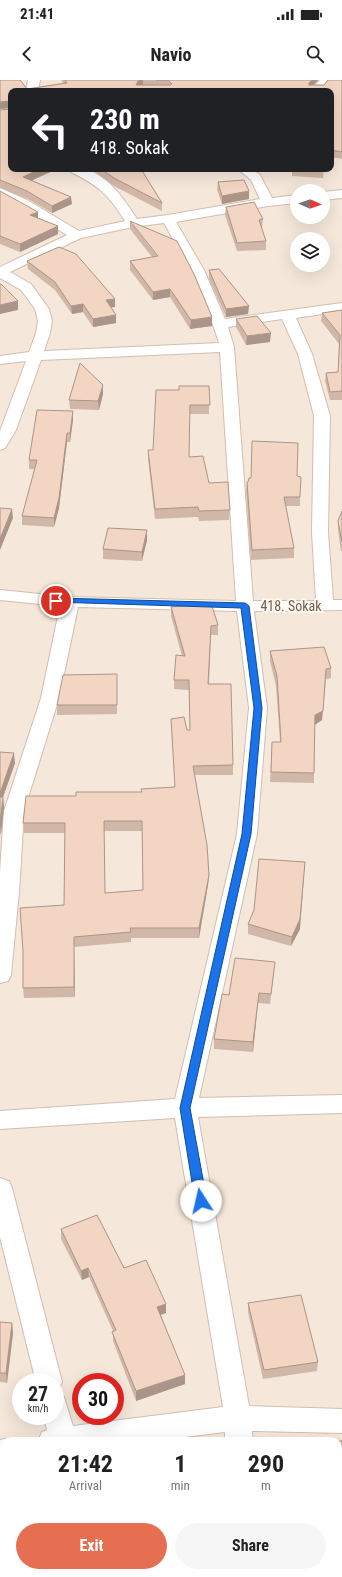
<!DOCTYPE html>
<html lang="en">
<head>
<meta charset="utf-8">
<style>
	body { margin:0; font-family:"Roboto Condensed",sans-serif; background:#f6f6f6; color:#222; height:100vh; display:flex; flex-direction:column; font-size:15px; white-space:nowrap }
	* { box-sizing:border-box; margin:0 }
	p { font-size:13px; color:#767676 }
	.icon { flex:none; width:22px; height:22px; fill:none; stroke:currentColor; stroke-width:2; stroke-linecap:round; stroke-linejoin:round }
	.map { position:relative; flex:1; overflow:hidden }
	.side { position:absolute; left:0px; top:1357px; width:342px; height:140px; display:flex; flex-direction:column; background:#fff; border-radius:12px 12px 0 0; box-shadow:0 4px 16px #0002 }
	.side>* { flex:none }
	.guide { position:absolute; left:8px; top:8px; width:326px; height:84px; border-radius:8px; box-shadow:0 4px 16px #0002; background:#202124; color:#fff; overflow:hidden }
	.needle { width:26px; rotate:92deg }
	.controls { position:absolute; left:290px; top:104px; display:grid; gap:8px }
	.controls a { display:grid; place-items:center; width:40px; height:40px; border-radius:50%; background:#fff; box-shadow:0 4px 16px #0002; font-size:20px }
	.speed { position:absolute; left:12px; top:1293px; display:flex; gap:8px; font-size:20px; font-weight:700; text-align:center }
	.speed>* { display:grid; place-content:center; width:52px; height:52px; border-radius:50%; background:#fff; box-shadow:0 4px 16px #0002; line-height:1 }
	.speed small { font-size:10px; font-weight:400 }
	.speed .limit { border:6px solid #d22; background:#fff; color:#111 }
	.pin { position:absolute; display:grid; place-items:center; width:34px; height:34px; color:#fff; margin:-17px; border:2px solid #fff; border-radius:50%; box-shadow:0 1px 4px #0007 }
	.me { position:absolute; width:44px; margin:-22px; rotate:350deg; stroke-linejoin:round; filter:drop-shadow(0 0 3px #0008) }
	.turn { display:flex; align-items:center; gap:14px; height:84px; padding:0 16px; font-size:18px }
	.turn .icon { width:52px; height:52px; stroke-width:2.5 }
	.turn b { display:block; font-size:28px; line-height:34px }
	.eta { display:flex; justify-content:space-evenly; align-items:center; height:68px; text-align:center }
	.eta b { font-size:24px; font-weight:700; line-height:28px }
	.button { display:flex; gap:8px; margin-top:auto; padding:8px 16px }
	.button a { flex:1; height:46px; border-radius:24px; background:#e76f51; color:#fff; font-size:16px; font-weight:700; line-height:46px; text-align:center }
	.button a+a { background:#f6f6f6; color:#222 }
	.status { display:flex; justify-content:space-between; align-items:center; height:28px; padding:0 20px; background:#fff; direction:ltr }
	.status svg { height:11px; fill:currentColor }
	header { display:flex; justify-content:space-between; align-items:center; height:52px; padding:0 16px; background:#fff; font-size:18px; font-weight:700 }
	.map>svg:first-child { display:block }
	.residential { fill:#f5e8da; fill-rule:evenodd }
	.lines { fill:none; stroke-linecap:round; stroke-linejoin:round }
	.minor-casing { stroke:#d1beb0; stroke-width:2 }
	.minor { fill:#fff; fill-rule:evenodd }
	.wall { fill:#d1b7a8; fill-rule:evenodd }
	.shaded-wall { fill:#aa9588 }
	.building { fill:#f3d5c3; stroke:#aa9588; fill-rule:evenodd }
	.route { fill:#1a73e8; stroke:#114b97 }
	.labels { text-anchor:middle; dominant-baseline:central; stroke-width:4; stroke-linejoin:round; paint-order:stroke }
	.street-label { font-size:14px; fill:#7a5c4d; stroke:#fffaf3 }
</style>
</head>
<body>
<div class="status"><b>21:41</b><svg viewBox="0 0 49 12"><path d="M0 12V9h3v3zM5 12V6h3v6zM10 12V3h3v9zM15 12V0h3v12zM26 1h20v11H26zM47 4h2v5h-2z"/></svg></div>
<header><svg class="icon" aria-label="back" viewBox="0 0 24 24"><path d="M15 5l-7 7 7 7"/></svg>Navio<svg class="icon" aria-label="search" viewBox="0 0 24 24"><circle cx="10" cy="10" r="6"/><path d="M15 15l6 6"/></svg></header>
<div class="map">
<svg width="342" height="1497" viewBox="0 0 342 1497">
	<rect width="100%" height="100%" fill="#fdf6ec"/>
	<path class="residential" d="M0,0H342V1497H0ZM11,11H331V89H11ZM297,111H323V137H297ZM297,159H323V185H297ZM21,1302H55V1336H21ZM81,1302H115V1336H81ZM4,1361H338V1493H4Z"/>
	<g class="lines">
		<defs>
			<path id="minor" d="M28,0H40L38,11H26Z
				M320,0H332L322,11H310Z
				M69,89C74,89 80,88 85,89C109,96 124,119 137,139L168,135L260,119L251,100L238,89H252L260,95L272,118L297,115V123L268,126L176,142L204,190L225,239L342,223V231L296,238L312,274L330,336L328,452L333,520H342V530L254,531L267,628L257,754L199,1018L342,1015V1033L198,1037L249,1326L342,1329V1353L252,1351L253,1361H225V1352L153,1361H38L42,1352L47,1350L44,1336H55V1314L64,1317L73,1346L223,1327L175,1038L0,1049V1031L175,1019L237,754L249,628L237,531L78,527L59,618L24,731L19,812L11,895L8,901L0,903V792L4,731L41,618L60,526L0,520V510L70,517L236,521L220,272L41,280L16,350L5,368L0,370V351L26,281L0,284V276L29,272L36,253L38,241L35,229L21,210L0,198V187L67,155L19,126L0,117V108L27,120L79,151L125,141C108,114 99,106 71,92ZM164,143C186,182 206,220 219,263L44,271L50,253L52,241L49,229L31,204L10,192L81,158L133,147ZM282,239L298,274L314,336L312,452L316,521H253L234,267L228,247Z
				M342,110V118L323,120V112Z
				M0,1098L9,1101L12,1108L62,1302L58,1310L55,1312V1302H36L0,1157Z
				M4,1359L9,1361H4V1385L0,1386V1360Z
				M231,1493H259V1497H231Z"/>
		</defs>
		<use href="#minor" class="minor-casing"/>
		<use href="#minor" class="minor"/>
	</g>
	<path class="wall" d="M0,0L27,9L63,3L61,0H318L313,5H324L342,0V79L331,77V11H11V28L0,29Z
		M0,30L11,89H57L32,100L72,124L52,133L28,119L0,108Z
		M89,89H141L162,123V131L114,106L94,91Z
		M292,89H324L323,98L292,96Z
		M218,102L249,119L222,124L217,110Z
		M0,111L38,138L58,146V154L20,172L0,164Z
		M226,127L263,139L262,148H261L266,161V170L237,171L225,135Z
		M130,141L212,246L190,249L170,217L153,220L130,190V181L152,177L130,149Z
		M27,181L115,219V227H111L116,243L93,247L83,232L72,234L55,210L28,189Z
		M209,190L249,226L248,234L226,237L209,199Z
		M342,230V320H330L325,301L326,293L338,292L339,264L321,241L322,233Z
		M236,239L270,262L246,265L236,247Z
		M103,305V314L99,330L70,329L69,320Z
		M209,306V334H190L189,377L230,430L229,440L199,441L198,437L155,439L148,379V370H153L179,310Z
		M73,340L70,362H67L59,428L54,447L22,445V436L35,389H29V380Z
		M297,396L300,417V426H285L294,468V478L251,480L246,411L247,402Z
		M342,431V471H341L338,450V441Z
		M147,450V460L142,481L103,479V469Z
		M171,527L218,545V555H211L209,604L233,685V695H195L209,795L208,805L199,858H131V862L74,867L75,917L24,918L23,908L64,825L65,753H24L23,743L76,716L141,712L175,707L171,639L187,650H190L189,610L174,609V600L182,576L171,536ZM104,751H142L143,810L105,813Z
		M270,571L331,588V598L326,599L322,640L315,645L314,693V703L270,702L272,662H280L276,606L270,581Z
		M117,594V634L57,635V625Z
		M0,672L15,683L3,717L4,727L1,754H0Z
		M248,844L300,849L291,866L248,854Z
		M275,882L274,892L270,924L258,923L253,972L214,969V959L229,915Z
		M61,1149L124,1188L166,1224V1233L161,1235L185,1304L136,1321L113,1261V1251L89,1197L82,1200L61,1159Z
		M248,1223L318,1282L317,1291L263,1299L248,1232Z
		M0,1242L12,1243L13,1253L7,1303L0,1302Z
		M338,1361H342V1393H341L342,1402V1424H338Z
		M123,1493H190V1497H123Z"/>
	<path class="shaded-wall" d="M141,0H143V6L136,5L138,1Z
		M312,0H318L309,10V3Z
		M11,21V28L0,29V22Z
		M40,89H57L24,104L23,97Z
		M249,111V119L222,124V116Z
		M71,117L72,124L52,133V126Z
		M38,132V139L30,135Z
		M58,146V154L20,172V164Z
		M170,209V217L153,220V212Z
		M115,219V227L106,228V220Z
		M18,221V230L0,234V225Z
		M83,224V232L72,234L71,226Z
		M249,226L248,234L226,237V229Z
		M116,235V243L93,247V239Z
		M212,237V246L190,249L191,240Z
		M271,253L270,262L246,265L247,256Z
		M103,305V314L99,330L98,321Z
		M73,331V340L70,362V353Z
		M67,353V362L59,428L54,447V438Z
		M12,429L13,438L0,470V459Z
		M147,450V460L142,481V472Z
		M326,589L322,640L314,645L315,635Z
		M14,673L15,683L3,717L4,727L1,754L0,744V713Z
		M305,782L300,849L291,866L292,857Z
		M209,795L208,805L199,858V848Z
		M74,857V867L75,917L74,907Z
		M259,913L258,923L253,972V962Z
		M88,1188L89,1197L82,1200L81,1191Z
		M166,1224V1233L157,1236V1227Z
		M12,1243L13,1253L7,1303L6,1293Z
		M185,1295V1304L136,1321V1311Z
		M42,1493H44V1497H42Z"/>
	<path class="building" d="M0,0H20L27,9L67,3L65,0H141L138,1L136,5H170L172,4L168,0H156H312L309,3V5H324L328,0H342V72L331,70V11H140L131,9L134,11H11V21L0,22Z
		M11,29V89H40L23,97L71,117L52,126L27,111L0,100V30Z
		M101,89H141L162,123L114,98Z
		M301,89H324V90Z
		M244,100L249,111L222,116L218,102Z
		M0,111L38,132L30,135L58,146L20,164L0,156Z
		M254,122L263,139L259,140L266,161L237,163L226,127Z
		M130,141L177,161L194,194L212,237L191,240L170,209L153,212L130,181L158,176Z
		M59,167L76,174L115,219L106,220L116,235L93,239L83,224L71,226L55,202L27,181Z
		M219,189L249,226L226,229L209,190Z
		M0,204H1L18,221L0,225Z
		M342,230V311L330,312L326,293L338,292L340,255L322,233Z
		M257,236L271,253L247,256L236,239Z
		M80,283L103,305L98,321L69,320Z
		M179,306H209L210,325H190L189,377L203,376L209,403L228,402L230,430L199,431L198,427L155,429L148,370H153L156,310H179Z
		M37,330L73,331L70,353H67L59,418L54,438L22,436L37,380H29Z
		M252,361L298,363L297,396L301,397L300,417H284L294,468L252,470L247,402H248L249,398H251Z
		M0,428L12,429L0,459Z
		M342,431V462L338,441Z
		M108,448L147,450L142,472L103,469Z
		M211,523L218,545L211,546L208,604H231L233,685L193,686L207,765L209,795L199,848H130L131,852L74,857V907L23,908V871L20,828L64,825L65,743H23L26,716H76V712H142L141,709L175,707L171,639L184,637L187,650H190L189,600H174L176,575L185,576L171,527ZM104,741H142L143,810L105,813Z
		M324,567L331,588L326,589L323,631L315,635L314,693L271,692L272,662H281L277,596L270,571Z
		M117,594V625H57L63,595Z
		M0,672L14,673L0,713Z
		M0,717H3L0,744Z
		M259,779L305,782L300,839L292,857L248,844L254,830Z
		M235,878L275,882L271,914L259,913L253,962L214,959L222,914L229,915Z
		M97,1135L124,1188L146,1180L166,1224L157,1227L185,1295L136,1311L112,1252L116,1250L88,1188L81,1191L61,1149Z
		M301,1215L318,1282L264,1290L248,1223Z
		M0,1242L12,1243L6,1293H0Z
		M335,1361H342V1384H340L342,1402V1415H338V1361Z
		M0,1443H4V1493H42V1497H0Z
		M152,1493H190V1497H152Z"/>
	<path class="route" d="M56,518L245,523L249,526L262,628L251,754L190,1028L207,1121L205,1124L201,1126L197,1124L195,1121L180,1028L242,754L254,628L241,528L53,522V519Z"/>
	<g class="labels">
		<g class="street-label">
			<text x="291" y="526">418. Sokak</text>
		</g>
	</g>
</svg>
<div class="controls">
<a><svg class="needle" viewBox="-14 -14 28 28"><path d="M0-13l5 13h-10z" fill="#e53935"/><path d="M0 13l5-13h-10z" fill="#767676"/></svg></a>
<a><svg class="icon" aria-label="layers" viewBox="0 0 24 24"><path d="M12 4l9 5-9 5-9-5zM3 14l9 5 9-5"/></svg></a>
</div>
<div class="speed"><div>27<small>km/h</small></div><div class="limit">30</div></div>
<div class="pin" style="left:56px;top:521px;background:#d93025"><svg class="icon" aria-label="arrive" viewBox="0 0 24 24"><path d="M6 21V4h12l-3 4 3 4H6"/></svg></div>
<svg class="me" style="left:201px;top:1121px" viewBox="-20 -20 40 40"><circle r="19" fill="#fff"/><path d="M0-13L10 11 0 6-10 11z" fill="#1a73e8"/></svg>
<div class="guide">
<div class="turn"><svg class="icon" aria-label="left" viewBox="0 0 24 24"><path d="M17 20v-9H6M10 6l-5 5 5 5"/></svg><div><b>230 m</b>418. Sokak</div></div>
</div>
<section class="side">
<div class="eta">
<div><b>21:42</b><p>Arrival</p></div>
<div><b>1</b><p>min</p></div>
<div><b>290</b><p>m</p></div>
</div>
<div class="button"><a>Exit</a><a>Share</a></div>
</section>
</div>
</body>
</html>
